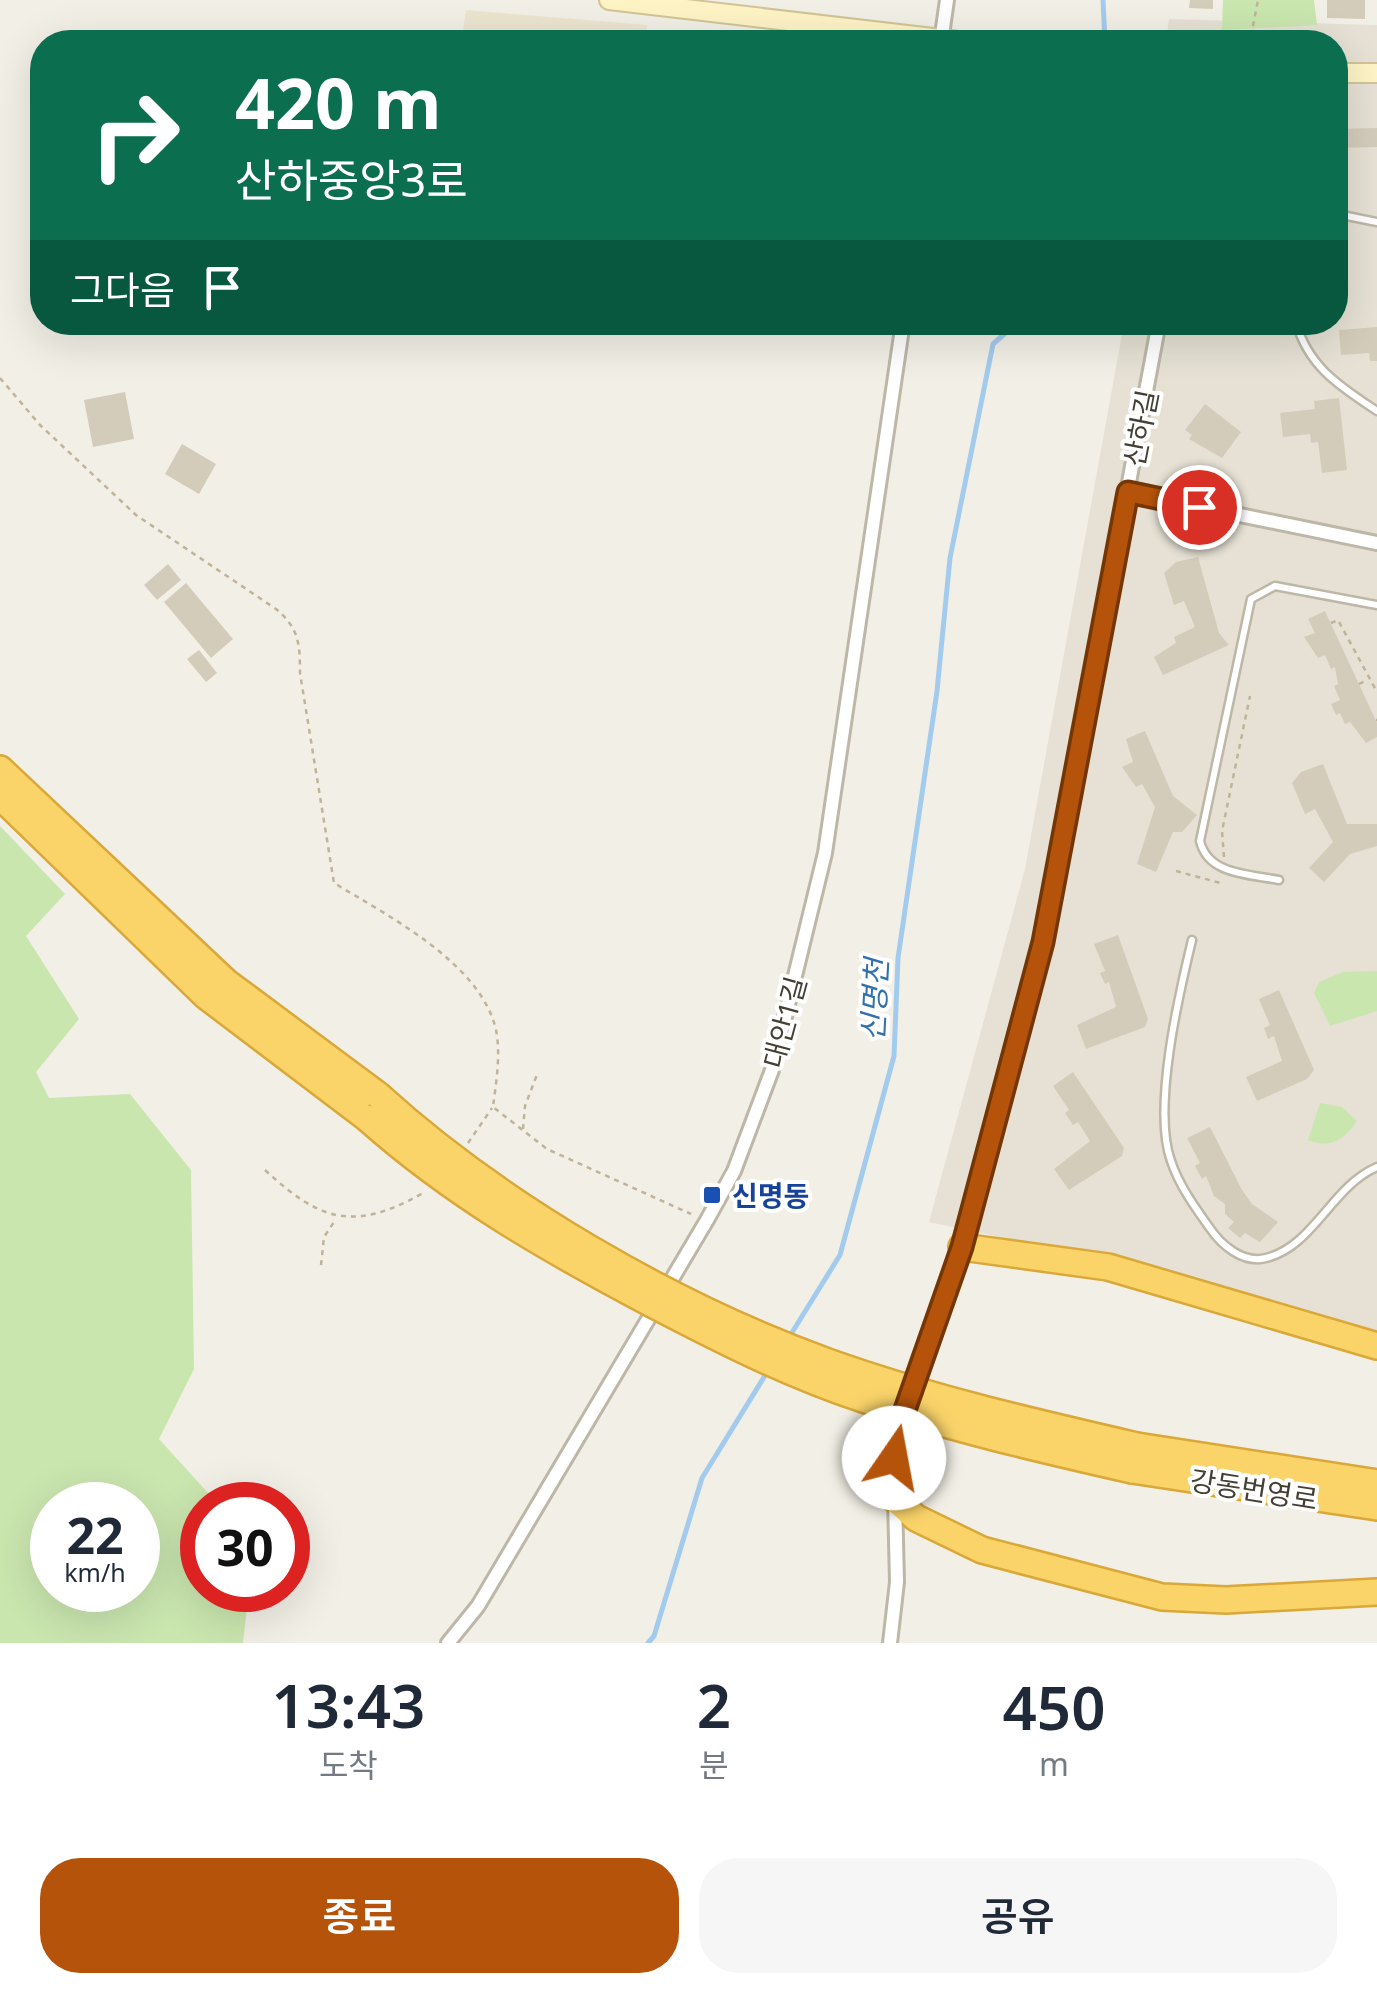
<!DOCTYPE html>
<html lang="ko">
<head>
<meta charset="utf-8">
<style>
	body { margin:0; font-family:"Noto Sans","Noto Sans KR",sans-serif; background:#f6f6f7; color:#1f2937; height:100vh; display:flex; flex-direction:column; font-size:38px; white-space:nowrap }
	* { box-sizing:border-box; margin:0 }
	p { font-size:32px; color:#747a83 }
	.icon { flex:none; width:55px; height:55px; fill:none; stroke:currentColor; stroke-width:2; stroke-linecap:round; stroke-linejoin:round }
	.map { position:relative; height:1643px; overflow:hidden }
	.side { display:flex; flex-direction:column; background:#fff; flex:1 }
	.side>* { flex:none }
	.guide { position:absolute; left:30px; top:30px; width:1318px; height:305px; border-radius:40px; box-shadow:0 10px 40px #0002; background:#0b6e4f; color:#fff; overflow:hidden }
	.speed { position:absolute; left:30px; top:1482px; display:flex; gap:20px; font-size:50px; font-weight:700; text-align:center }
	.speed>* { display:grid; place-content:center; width:130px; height:130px; border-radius:50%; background:#fff; box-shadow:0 10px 40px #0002; line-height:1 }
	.speed small { font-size:25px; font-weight:400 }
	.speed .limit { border:15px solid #d22; background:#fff; color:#111 }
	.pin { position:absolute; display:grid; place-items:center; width:85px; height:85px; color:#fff; margin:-42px; border:5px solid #fff; border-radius:50%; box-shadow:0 2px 10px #0007 }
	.me { position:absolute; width:110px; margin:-55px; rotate:12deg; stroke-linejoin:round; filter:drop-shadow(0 0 8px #0008) }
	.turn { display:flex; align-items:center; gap:35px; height:210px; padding:0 40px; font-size:45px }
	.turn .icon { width:130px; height:130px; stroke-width:2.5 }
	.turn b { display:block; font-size:70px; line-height:85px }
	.then { display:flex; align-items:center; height:95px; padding:0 40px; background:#0003; gap:20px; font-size:38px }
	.eta { display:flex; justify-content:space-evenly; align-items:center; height:170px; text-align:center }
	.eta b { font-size:60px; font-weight:600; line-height:70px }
	.primary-button { display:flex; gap:20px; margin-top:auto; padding:20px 40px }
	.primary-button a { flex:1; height:115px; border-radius:40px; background:#b45309; color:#fff; font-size:40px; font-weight:600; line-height:115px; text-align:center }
	.primary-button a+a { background:#f6f6f7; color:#1f2937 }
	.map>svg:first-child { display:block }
	.residential { fill:#e6e1d4 }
	.education { fill:#ebe5d0 }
	.green { fill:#cae6af; fill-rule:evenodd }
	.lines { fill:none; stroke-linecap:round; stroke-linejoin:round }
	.stream { stroke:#a3cbee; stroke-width:5 }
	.building { fill:#d4ccbb }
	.lane-casing { stroke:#bdb7a8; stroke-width:11 }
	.street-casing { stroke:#bdb7a8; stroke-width:18 }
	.secondary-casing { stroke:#d1c597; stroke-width:22 }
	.highway-casing { stroke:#d9a839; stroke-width:30 }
	.path { stroke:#bfb49a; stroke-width:2.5; stroke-dasharray:5 5; stroke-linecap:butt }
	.lane { stroke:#fff; stroke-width:6 }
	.street { stroke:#fff; stroke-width:12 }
	.secondary { stroke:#fdf3c5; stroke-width:18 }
	.highway { stroke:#fad369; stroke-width:25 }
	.highway-bridge-casing { stroke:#d9a839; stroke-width:30; stroke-linecap:butt }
	.highway-bridge { stroke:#fad369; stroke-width:25 }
	.route-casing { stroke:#753606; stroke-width:25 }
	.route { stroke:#b45309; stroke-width:18 }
	.transit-dot { fill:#1a4fb4; stroke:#fff; stroke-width:4 }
	.labels { text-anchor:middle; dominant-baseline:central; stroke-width:8; stroke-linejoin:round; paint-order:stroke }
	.street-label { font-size:28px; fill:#454035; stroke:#fff }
	.transit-label { font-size:28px; font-weight:bold; fill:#164399; stroke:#fff; text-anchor:start }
	.water-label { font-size:30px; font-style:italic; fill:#3171ae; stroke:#fff }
</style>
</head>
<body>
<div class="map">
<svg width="1377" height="1643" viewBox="0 0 1377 1643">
	<rect width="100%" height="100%" fill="#f2efe6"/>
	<path class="residential" d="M1169,19L1377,25V1336L1100,1258L929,1222L1025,869L1124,323L1335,322V42H1166Z"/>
	<path class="education" d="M466,10L647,25L645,42H461Z"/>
	<path class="green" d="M1223,0H1314L1317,25L1222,30Z
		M0,826L65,894L26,936L79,1019L36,1072L49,1098L130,1094L191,1170L194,1369L159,1439L219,1505H202V1590H249L243,1643H0ZM52,1505H138V1590H52Z
		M1377,971V1011L1330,1026L1314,993L1319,982L1343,972Z
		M1320,1103L1342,1107L1357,1121C1345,1139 1330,1150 1308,1140Z"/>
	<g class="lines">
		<path class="stream" d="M1103,0L1105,42
			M788,1339L840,1255L894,1056L898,958L937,691L950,558L993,344L1018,322
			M648,1643L654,1636L702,1478L769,1369"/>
	</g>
	<path class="building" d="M1190,0H1213V9L1189,8Z
		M1327,0H1365V19L1327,18Z
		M1377,128V147L1335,148V129Z
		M1377,327V361H1370L1369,353L1341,355L1339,330Z
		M125,392L134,439L93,447L84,400Z
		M1339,398L1347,470L1322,473L1318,442L1311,443L1310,434L1283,437L1280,413L1315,409L1314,401Z
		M1205,404L1241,432L1222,458L1189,439L1192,435L1185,430Z
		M182,444L216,464L199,494L165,474Z
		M1198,557L1219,633L1229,645L1163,675L1154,657L1176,643L1174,637L1195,627L1184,601L1174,605L1164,573L1176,562Z
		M168,564L181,580L157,600L144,585Z
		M186,583L233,639L211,658L164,602Z
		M1325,611L1377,723V737L1366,743L1350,722L1345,724L1340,713L1336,715L1331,704L1340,700L1334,686L1338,684L1335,667L1331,669L1325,655L1318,658L1304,637L1315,633L1308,619Z
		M199,650L217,673L206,682L187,659Z
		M1145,731L1173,796L1197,815L1182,832H1173L1156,872L1137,864L1155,807L1142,784L1136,787L1122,767L1133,762L1126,739Z
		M1323,764L1347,824H1377V846L1350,854L1324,882L1309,868L1333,842L1315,809L1305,814L1292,783L1301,772Z
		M1118,935L1148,1019L1145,1027L1086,1049L1077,1025L1116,1007L1109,982L1105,984L1100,973L1105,971L1094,944Z
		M1279,990L1314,1070L1307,1079L1257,1101L1246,1077L1282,1061L1274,1036L1268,1039L1264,1028L1270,1025L1259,999Z
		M1073,1072L1124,1148L1122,1156L1069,1190L1054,1169L1090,1141L1078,1122L1073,1125L1065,1113L1069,1110L1053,1086Z
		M1210,1127L1242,1190L1252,1204L1278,1222L1260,1242L1245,1233L1240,1238L1228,1228L1234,1222L1225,1214V1204L1214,1196L1206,1176L1202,1179L1195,1166L1200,1163L1187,1138Z"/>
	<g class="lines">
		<defs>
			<path id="lane" d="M1335,220L1347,216L1377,222
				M1296,322C1308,367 1341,387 1377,411
				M1279,880C1249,874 1208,875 1200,841L1251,599L1275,586L1377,605
				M1192,940C1179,994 1152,1109 1171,1161C1179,1185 1194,1206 1209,1227C1221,1245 1243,1264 1266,1258C1313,1247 1332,1186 1377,1167"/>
			<path id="street" d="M941,42L947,0
				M1127,492L1377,543
				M448,1643L478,1606L707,1220L734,1171L772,1070L825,853L903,322
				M890,1643L897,1582L894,1458L900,1425L962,1247L1043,942L1159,322"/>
			<path id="secondary" d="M609,0L967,42
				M1335,73H1377"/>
			<path id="highway" d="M0,769L226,982L378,1095
				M0,796L206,996L367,1118
				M962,1247L1108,1267L1377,1346
				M1137,1446L1377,1483
				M1132,1470L1377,1507
				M894,1498L916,1518L982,1550L1162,1597L1226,1600L1377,1592"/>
		</defs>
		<use href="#lane" class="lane-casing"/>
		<use href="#street" class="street-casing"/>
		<use href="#secondary" class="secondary-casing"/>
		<use href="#highway" class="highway-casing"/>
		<path class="path" d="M1251,36L1258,0
			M0,378L40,425L136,515L276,609C299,628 300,644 300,673L334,883C388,916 481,963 496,1030C501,1054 496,1083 493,1107L547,1149L691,1214
			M1331,623L1338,620L1377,692
			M1359,684L1367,680
			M1376,720H1377
			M1224,857L1222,831L1250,696
			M1176,871L1224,884
			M523,1129L525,1106L538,1072
			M468,1143L492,1108
			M265,1170C322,1223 355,1231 423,1193
			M321,1265L324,1237L336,1219"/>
		<use href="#lane" class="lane"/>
		<use href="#street" class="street"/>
		<use href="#secondary" class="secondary"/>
		<use href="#highway" class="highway"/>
		<defs>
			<path id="highway-bridge" d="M378,1095C500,1206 673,1306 828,1362C929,1398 1033,1422 1137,1446
				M367,1118C453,1195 550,1250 652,1304C719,1339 788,1374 860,1398C949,1428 1040,1449 1132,1470"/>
		</defs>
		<use href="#highway-bridge" class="highway-bridge-casing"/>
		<use href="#highway-bridge" class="highway-bridge"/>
	</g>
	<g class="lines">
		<defs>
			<path id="route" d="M894,1458L900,1424L962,1247L1043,942L1128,492L1199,507"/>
		</defs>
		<use href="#route" class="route-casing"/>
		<use href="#route" class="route"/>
	</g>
	<rect class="transit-dot" x="702" y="1185" width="20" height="20" rx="5"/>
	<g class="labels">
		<g class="street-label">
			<text transform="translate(1140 428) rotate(-79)">산하길</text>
			<text transform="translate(784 1022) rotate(-75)">대안1길</text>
			<text transform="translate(1254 1489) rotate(9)">강동번영로</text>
		</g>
		<g class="transit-label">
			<text x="732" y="1195">신명동</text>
		</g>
		<g class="water-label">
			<text transform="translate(874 1000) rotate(-87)">신명천</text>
		</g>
	</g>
</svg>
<div class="speed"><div>22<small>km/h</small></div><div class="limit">30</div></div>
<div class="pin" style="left:1199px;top:507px;background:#d93025"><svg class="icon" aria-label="arrive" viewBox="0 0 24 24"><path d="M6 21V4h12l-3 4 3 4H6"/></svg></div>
<svg class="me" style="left:894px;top:1458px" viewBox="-20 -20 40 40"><circle r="19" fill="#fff"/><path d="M0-13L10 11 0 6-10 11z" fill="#b45309"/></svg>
<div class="guide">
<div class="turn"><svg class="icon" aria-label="right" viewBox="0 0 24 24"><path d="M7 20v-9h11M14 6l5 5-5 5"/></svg><div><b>420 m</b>산하중앙3로</div></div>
<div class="then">그다음<svg class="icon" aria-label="arrive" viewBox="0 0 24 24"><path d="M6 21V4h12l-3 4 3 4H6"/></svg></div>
</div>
</div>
<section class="side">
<div class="eta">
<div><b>13:43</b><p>도착</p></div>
<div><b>2</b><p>분</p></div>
<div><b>450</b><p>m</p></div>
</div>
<div class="primary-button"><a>종료</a><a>공유</a></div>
</section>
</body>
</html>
